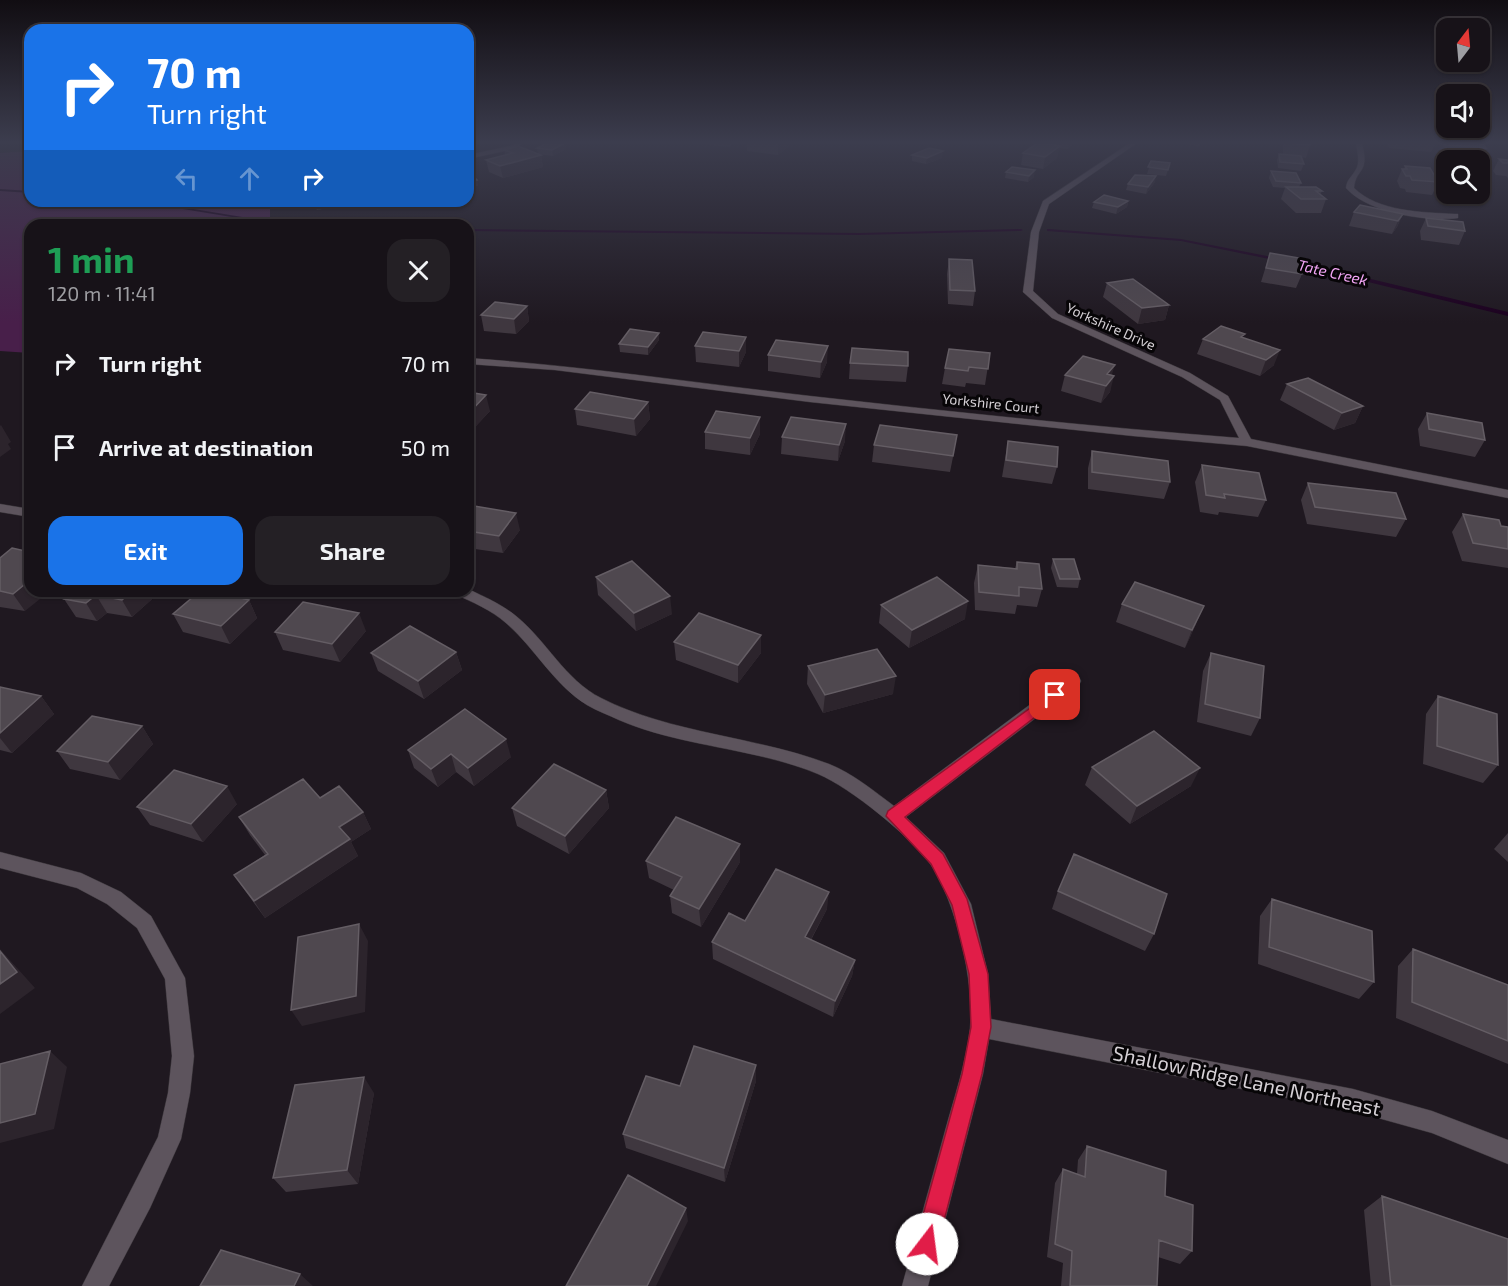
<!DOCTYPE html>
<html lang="en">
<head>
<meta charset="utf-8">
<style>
	body { margin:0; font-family:"Exo 2",sans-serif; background:#242025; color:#f1f3f6; height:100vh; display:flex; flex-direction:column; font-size:22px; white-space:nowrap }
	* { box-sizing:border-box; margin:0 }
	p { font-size:20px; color:#9e9ea2 }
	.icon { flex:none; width:33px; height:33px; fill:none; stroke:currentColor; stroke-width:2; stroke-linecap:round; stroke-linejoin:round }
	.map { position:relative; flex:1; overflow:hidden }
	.side { position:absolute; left:24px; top:219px; width:450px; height:378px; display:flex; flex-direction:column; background:#171218; border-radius:18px; box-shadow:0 2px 4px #0004,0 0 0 2px #363237 }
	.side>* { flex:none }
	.banner { position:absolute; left:24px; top:24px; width:450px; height:183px; border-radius:18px; box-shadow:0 2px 4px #0004,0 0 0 2px #363237; background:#1a73e8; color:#fff; overflow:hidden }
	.needle { width:39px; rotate:16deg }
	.tools { position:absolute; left:1436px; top:18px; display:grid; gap:12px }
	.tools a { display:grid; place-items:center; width:54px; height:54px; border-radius:12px; background:#171218; box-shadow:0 2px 4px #0004,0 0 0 2px #363237; font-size:30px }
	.pin { position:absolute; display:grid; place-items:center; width:51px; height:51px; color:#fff; margin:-26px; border-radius:12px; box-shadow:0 3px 9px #0006 }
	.me { position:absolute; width:66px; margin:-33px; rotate:15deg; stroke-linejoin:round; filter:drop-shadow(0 0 4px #0008) }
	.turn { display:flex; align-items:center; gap:21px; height:126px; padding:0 24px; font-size:27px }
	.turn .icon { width:78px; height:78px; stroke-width:2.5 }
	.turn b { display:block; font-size:42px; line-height:51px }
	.lanes { display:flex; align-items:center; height:57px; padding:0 24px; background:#0003; justify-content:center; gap:30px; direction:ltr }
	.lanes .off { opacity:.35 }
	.round { display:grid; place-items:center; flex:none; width:63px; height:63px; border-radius:18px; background:#242025 }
	.summary { display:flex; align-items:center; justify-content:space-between; height:102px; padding:0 24px }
	h1 { font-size:36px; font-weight:700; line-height:45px; color:#1e9e55 }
	.button { display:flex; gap:12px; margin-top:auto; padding:12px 24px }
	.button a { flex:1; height:69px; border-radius:18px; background:#1a73e8; color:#fff; font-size:24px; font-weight:700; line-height:69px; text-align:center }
	.button a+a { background:#242025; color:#f1f3f6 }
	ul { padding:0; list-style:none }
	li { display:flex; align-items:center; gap:18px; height:84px; padding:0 24px }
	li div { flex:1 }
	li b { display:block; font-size:22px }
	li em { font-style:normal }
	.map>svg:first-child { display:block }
	.green { fill:#481f4a }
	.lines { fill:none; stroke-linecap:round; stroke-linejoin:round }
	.stream { fill:#1c001f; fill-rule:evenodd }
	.minor-casing { stroke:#3a353a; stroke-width:1 }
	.minor { fill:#5d545d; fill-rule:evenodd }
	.wall { fill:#3f373f }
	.shaded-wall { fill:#2c242c }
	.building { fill:#4f484f; stroke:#645d64; stroke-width:1.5 }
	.route { fill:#e11d48; stroke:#92132f; stroke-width:1.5 }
	.labels { text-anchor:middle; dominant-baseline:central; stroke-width:6; stroke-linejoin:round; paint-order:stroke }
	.far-street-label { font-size:14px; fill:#d5d0d5; stroke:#070507 }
	.far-water-label { font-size:15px; font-style:italic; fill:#f4a6f7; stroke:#070507 }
	.near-street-label { font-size:20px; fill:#d5d0d5; stroke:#070507 }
</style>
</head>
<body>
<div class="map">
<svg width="1508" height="1286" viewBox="0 0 1508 1286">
	<rect width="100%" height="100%" fill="#1f1820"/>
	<path class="green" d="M30,151V201H270V225H30V353L0,351V153Z"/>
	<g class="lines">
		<path class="stream" d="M0,189L30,191V193L0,191Z
			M134,201H145L291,225H280Z
			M468,229L859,233L1021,229L1023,230L1021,231L859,235L468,231Z
			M1049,229L1181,239L1282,259L1279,261L1181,241L1047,231V229Z
			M1292,260L1508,312V316L1290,263L1289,262Z"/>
		<defs>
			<path id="minor" d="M516,143H523L514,149L468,159V155L510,146Z
				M1130,143H1137L1049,204L1039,232L1033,291L1058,314L1190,373L1228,396L1251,439L1508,490V498L1247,446L1133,436L810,402L555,370L468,364V358C583,366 696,383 810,396C953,412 1096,427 1239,438L1220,400L1182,377L1052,318L1023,292L1031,232L1043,201Z
				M1356,143H1362C1370,175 1356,167 1354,188C1379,212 1421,212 1455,214H1458V218C1426,222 1368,213 1346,188C1347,179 1351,178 1355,171C1361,163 1357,152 1356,143Z
				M0,504L30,509V517L0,512Z
				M468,589C485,597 501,604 516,616C546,640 565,680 601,698C672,734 755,736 829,764C852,773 874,791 894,806L1067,677H1079L1081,681L1079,685L906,817L944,853L971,904L988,974L991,1019L1353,1089L1432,1111L1508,1140V1164L1432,1133L1353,1111L989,1039L983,1074L928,1286H902C916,1234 931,1183 945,1131C954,1098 966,1063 970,1029C975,984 956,902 931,865C910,836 851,788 818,774C756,748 682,747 619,720C609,715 597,711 587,705C554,685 535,648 506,623C491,610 473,602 454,594L452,591Z
				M0,852L81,873L121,892L151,916L185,978L194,1056L190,1093L181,1139L150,1208L109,1286H82L158,1137L168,1093L172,1056L165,979L137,928L107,904L77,888L0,868Z"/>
		</defs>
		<use href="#minor" class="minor-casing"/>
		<use href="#minor" class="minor"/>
	</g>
	<path class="wall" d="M565,143L566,149L553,156L538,154L541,155L543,167L503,178L489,172L486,160L505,155L504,150L538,154L537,148Z
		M693,143H733L729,147Z
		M747,143H790V145L778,155L747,151Z
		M910,143H930L929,144Z
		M1049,143H1074L1068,149L1059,148L1057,158L1043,169L1021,165L1023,153L1048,144Z
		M1180,143H1202L1199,146Z
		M1283,143H1310V145L1306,158L1302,157L1304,164L1301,171L1278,168L1277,160L1279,154H1283Z
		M1386,143H1436L1431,152L1389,148Z
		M1443,143H1482L1486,148L1483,154L1447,151L1442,144Z
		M912,155L942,158L926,164L912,161Z
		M1499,159L1508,160V178L1506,176L1496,175L1493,171Z
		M1151,161L1170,163L1166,176L1147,174Z
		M1405,166L1438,182L1432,195L1406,192L1405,189L1400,188L1397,181L1402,169H1404Z
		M1271,171L1301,183L1299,187L1322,191L1320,195L1326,199L1321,213H1296L1281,199L1285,188L1273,187L1269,178Z
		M1006,172L1034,177L1028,182L1005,178Z
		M1155,182L1146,194L1126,190L1128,184Z
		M304,201H336L337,205L318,210L305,203Z
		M1128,201L1127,207L1116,214L1092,208L1094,202Z
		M1354,212L1403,214L1397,227L1392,234L1349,226Z
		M1426,218L1465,231L1459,245L1421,240L1420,231Z
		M1270,253L1302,274L1296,288L1261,282Z
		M949,259L975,291L973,306L948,304L947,274Z
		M1107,283L1169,305L1165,320L1138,324L1103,297Z
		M527,306L529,321L516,334L484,331L481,315Z
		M703,332L746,352L739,367L696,362L695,346Z
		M659,333V340L648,355L620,352L619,344Z
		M1243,338L1274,365L1260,376L1197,354L1203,339Z
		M990,353L985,385L966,383L965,387L942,384L945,368Z
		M768,355L827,362L820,378L768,371Z
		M850,363L908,366L906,382L849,379Z
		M1065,375H1112L1110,392L1101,403L1061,391Z
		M1287,384L1363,406L1355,423L1334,430L1280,400Z
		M468,392L490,411L475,427L468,426Z
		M648,402L650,419L636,436L577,425L575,409Z
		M1427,413L1485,440L1475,457L1420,446L1418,429Z
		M705,432L760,434L750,455L705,449Z
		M782,437L845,441L838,461L781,454Z
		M1008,441L1057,467L1052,484L1002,477Z
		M874,445L954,452L950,472L872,462Z
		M30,451V461L26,454Z
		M1092,451L1170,482L1164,499L1088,489V468Z
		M1202,465L1266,500L1258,517L1219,512L1218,515L1200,512L1195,482Z
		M1308,483L1406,519L1396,537L1307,524L1301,500Z
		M468,505L520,530L503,553L468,548Z
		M1463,514L1501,526L1508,527V568L1462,561L1452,532Z
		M0,558L25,611L0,607Z
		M1053,559L1080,579L1078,588L1057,587L1051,568Z
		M1017,562L1042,589L1037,607L1017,605L1015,614L975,610L974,583L978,565L1015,568Z
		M596,577L672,614L636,631L598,595Z
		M74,591L160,592L132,617L107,613L97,621L76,617L64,599Z
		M249,600L257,618L230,644L183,632L173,614Z
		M1122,604L1196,624L1185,648L1116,622Z
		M881,605L965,619L909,648L879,623Z
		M366,631L340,662L283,650L275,632Z
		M674,642L761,653L738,683L676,660Z
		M456,652L462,670L424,699L378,671L371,653Z
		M1211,653L1260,718L1251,736L1197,722L1203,671Z
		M808,666L893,694L823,713L807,684Z
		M0,687L41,696L54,714L12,753L0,750Z
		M1438,696L1498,765L1483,783L1423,764L1426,714Z
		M142,726L153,744L120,780L70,769L57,751Z
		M408,750L511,757L474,786L456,772L438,787L414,768Z
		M1092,767L1191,786L1130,824L1085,785Z
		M606,790L609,808L569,854L517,826L512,808Z
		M320,798L363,812L371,829L351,842L358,856L265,918L246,892L234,875L265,855L250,835L239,817Z
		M237,804L203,842L150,825L137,807Z
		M1508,833V862L1494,849Z
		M646,861L740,862L701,927L672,913L670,896L674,890L649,878Z
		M1058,891L1154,934L1145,951L1052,909Z
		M1272,899L1374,982L1359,999L1258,964L1260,916Z
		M827,909L811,940L855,960L852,976L833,1017L713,959L712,942L745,921Z
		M1413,949L1508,985V1064L1396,1018L1398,966Z
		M756,1065V1081L725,1182L626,1148L623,1134L680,1086Z
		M374,1093L358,1184L286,1192L273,1178Z
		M1087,1146L1165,1196L1192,1251L1180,1264L1158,1257L1157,1286H1061L1063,1263L1047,1257L1055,1183L1063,1169L1077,1174L1078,1160Z
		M1382,1196L1508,1286H1371L1364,1210Z"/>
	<path class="shaded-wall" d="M565,143L566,149L553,156L552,150Z
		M778,143H790V145L778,155Z
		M1069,143H1074L1068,149Z
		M1060,146L1057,158L1043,169L1045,157Z
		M943,151L942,158L926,164L927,158Z
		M541,155L543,167L503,178L500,166Z
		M1035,170L1034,177L1028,182L1029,176Z
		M1156,176L1155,182L1146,194L1148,187Z
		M477,180L478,186L468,188V181Z
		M325,201H336L337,205L318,210L316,203Z
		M1128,201L1127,207L1116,214L1118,207Z
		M1403,214L1397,227L1392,234L1398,221Z
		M1169,305L1165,320L1138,324L1142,308Z
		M527,306L529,321L516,334L514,319Z
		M659,333V340L648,355V347Z
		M746,337V352L739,367V351Z
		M828,346L827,362L820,378L821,362Z
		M1280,350L1274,365L1260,376L1266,360Z
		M1115,365L1110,380L1107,374Z
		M1114,376L1110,392L1101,403L1106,386Z
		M486,395L490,411L475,427L471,411Z
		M648,402L650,419L636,436L634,419Z
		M1363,406L1355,423L1334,430L1342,413Z
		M760,417V434L750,455V438Z
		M846,424L845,441L838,461L839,445Z
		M1,425L11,442L8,444L11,449L0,457V426Z
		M516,513L520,530L503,553L499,536Z
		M30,580V591H50L25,611L13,594Z
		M132,591H159L160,592L132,617L122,600Z
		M96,595L107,613L97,621L86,603Z
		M670,596L672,614L636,631L634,613Z
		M249,600L257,618L230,644L221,626Z
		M968,601L965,619L909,648L912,630Z
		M1204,606L1196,624L1185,648L1192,630Z
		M359,613L366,631L340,662L332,644Z
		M761,635V653L738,683V665Z
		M456,652L462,670L424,699L418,681Z
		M896,676L893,694L823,713L825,695Z
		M41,696L54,714L12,753L0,738V733Z
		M142,726L153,744L120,780L108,762Z
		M506,739L511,757L474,786L468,768Z
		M451,754L456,772L438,787L431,769Z
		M1200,768L1191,786L1130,824L1137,806Z
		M227,786L237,804L203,842L191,824Z
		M606,790L609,808L569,854L565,836Z
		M363,812L371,829L351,842L358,856L265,918L254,901L339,827Z
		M740,844V862L701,927L699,909Z
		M829,892L827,909L803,954L805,937Z
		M359,924L368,941L365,1012L302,1026L291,1010Z
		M0,949L35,988L0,1014Z
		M855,960L852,976L833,1017L835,1001Z
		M50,1051L67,1067L54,1129L0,1143V1123Z
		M756,1065V1081L725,1182L724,1168Z
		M364,1077L374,1093L358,1184L347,1170Z
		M686,1208L688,1221L656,1286H647Z
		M300,1274L313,1286H294Z"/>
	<path class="building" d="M547,143H565L552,150L537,148Z
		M1037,143H1041L1060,146L1045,157L1023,153Z
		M1287,143H1310V145Z
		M1448,143H1482L1486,148L1449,145Z
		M518,146L541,155L500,166L486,160L513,153L504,150Z
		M929,148L943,151L927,158L912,155Z
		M1279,154L1301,156L1304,164L1280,162Z
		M1499,159L1508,160V163H1503Z
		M1151,161L1170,163L1168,170L1148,167Z
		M1405,166L1430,168L1438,182L1412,180L1410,176H1406L1402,169H1407Z
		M1012,167L1035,170L1029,176L1006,172Z
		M1271,171L1296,173L1301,183L1276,181Z
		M471,174L477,180L468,181V175Z
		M1135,175L1156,176L1148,187L1128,184Z
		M1286,187H1316L1322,191H1316L1326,199H1301Z
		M1104,195L1128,201L1118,207L1094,202Z
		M312,201H325L316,203Z
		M1360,205L1403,214L1398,221L1354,212Z
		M1426,218L1463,222L1465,231L1428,226Z
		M1270,253L1305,259L1302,274L1266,268Z
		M949,259L972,260L975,291L950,290Z
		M1133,279L1169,305L1142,308L1107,283Z
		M495,302L527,306L514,319L481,315Z
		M1221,326L1245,334L1241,337L1280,350L1266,360L1203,339Z
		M630,329L659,333L648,347L619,344Z
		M703,332L746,337L739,351L695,346Z
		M776,340L828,346L821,362L768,355Z
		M852,348L908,352V366L850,363Z
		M949,349L990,353L988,369L969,367L968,371L945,368Z
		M1083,356L1115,365L1107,374L1114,376L1106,386L1065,375Z
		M1308,378L1363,406L1342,413L1287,384Z
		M468,392L486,395L471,411L468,410Z
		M590,392L648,402L634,419L575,409Z
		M716,411L760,417L750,438L705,432Z
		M1427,413L1482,423L1485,440L1429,429Z
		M791,417L846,424L839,445L782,437Z
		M880,425L957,435L953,456L874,445Z
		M1008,441L1058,447L1057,467L1006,460Z
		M1092,451L1168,461L1170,482L1092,472Z
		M1202,465L1259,473L1266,500L1224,494L1225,498L1206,495Z
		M1308,483L1396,493L1406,519L1315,507Z
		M468,505L516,513L499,536L468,531Z
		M1463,514L1499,520L1501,526L1508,527V549L1473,543Z
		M12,548L30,552V580L13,594L0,591V558Z
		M1053,559H1074L1080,579H1060Z
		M632,561L670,596L634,613L596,577Z
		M1017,562L1039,564L1042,589L1019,587V596L979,592L978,565L1017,569Z
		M937,577L968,601L912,630L881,605Z
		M1135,582L1204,606L1192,630L1122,604Z
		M74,591H132L122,600L96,595L86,603L64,599Z
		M200,591H211L249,600L221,626L173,614Z
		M303,602L359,613L332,644L275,632Z
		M699,613L761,635L738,665L674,642Z
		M410,626L456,652L418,681L371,653Z
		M877,649L896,676L825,695L808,666Z
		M1211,653L1264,666L1260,718L1205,704Z
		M0,687L41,696L0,733Z
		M1438,696L1497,714L1498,765L1437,746Z
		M465,709L506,739L468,768L451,754L431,769L408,750Z
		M92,716L142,726L108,762L57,751Z
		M1154,731L1200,768L1137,806L1092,767Z
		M554,764L606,790L565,836L512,808Z
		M174,770L227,786L191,824L137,807Z
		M303,779L320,798L339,786L363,812L339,827L350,839L254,901L234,875L268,854L239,817Z
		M676,817L740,844L699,909L670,896L682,877L646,861Z
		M1074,854L1167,894L1154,934L1058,891Z
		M776,869L829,892L805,937L855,960L835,1001L712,942L729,913L745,921Z
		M1272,899L1372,931L1374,982L1269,947Z
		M359,924L356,996L291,1010L298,937Z
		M1413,949L1508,985V1041L1412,1002Z
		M0,951L17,972L0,984Z
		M694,1046L756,1065L724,1168L623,1134L646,1076L680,1086Z
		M50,1051L35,1114L0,1123V1064Z
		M364,1077L347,1170L273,1178L295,1085Z
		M1087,1146L1166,1171L1165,1196L1193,1205L1192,1251L1159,1240L1157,1286H1070L1072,1251L1055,1244L1063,1169L1085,1177Z
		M628,1175L686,1208L647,1286H566Z
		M1382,1196L1508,1239V1286H1391Z
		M221,1250L300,1274L294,1286H200Z"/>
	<linearGradient id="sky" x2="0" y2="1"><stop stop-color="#110d12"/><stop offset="0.44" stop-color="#3c3d4e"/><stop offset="1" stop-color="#3c3d4e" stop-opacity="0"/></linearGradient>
	<rect width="1508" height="323" fill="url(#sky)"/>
	<path class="route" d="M1055,690L1060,691L1062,695L1060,698L905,817L943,854L967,899L988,974L991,1027L982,1074L938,1244L935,1252L927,1255L919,1252L915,1244L962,1074L971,1027L969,974L952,905L931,864L886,816L888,811Z"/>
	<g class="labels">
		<g class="far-street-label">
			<text transform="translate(1111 326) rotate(24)">Yorkshire Drive</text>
			<text transform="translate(991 403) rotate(6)">Yorkshire Court</text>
		</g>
		<g class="far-water-label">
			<text transform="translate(1333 272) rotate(13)">Tate Creek</text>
		</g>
		<g class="near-street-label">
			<text transform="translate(1247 1080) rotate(12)">Shallow Ridge Lane Northeast</text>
		</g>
	</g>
</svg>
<div class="tools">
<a><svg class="needle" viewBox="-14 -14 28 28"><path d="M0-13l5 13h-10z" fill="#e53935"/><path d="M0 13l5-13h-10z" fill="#9e9ea2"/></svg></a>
<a><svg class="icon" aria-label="sound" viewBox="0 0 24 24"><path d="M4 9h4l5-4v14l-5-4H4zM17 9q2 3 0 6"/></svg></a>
<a><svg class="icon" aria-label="search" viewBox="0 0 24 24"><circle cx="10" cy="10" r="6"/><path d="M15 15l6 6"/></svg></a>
</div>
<div class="pin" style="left:1055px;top:695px;background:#d93025"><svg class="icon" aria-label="arrive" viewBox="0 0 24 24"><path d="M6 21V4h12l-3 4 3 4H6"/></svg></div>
<svg class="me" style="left:927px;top:1244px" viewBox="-20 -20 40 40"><circle r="19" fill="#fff"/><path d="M0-13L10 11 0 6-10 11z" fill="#e11d48"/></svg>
<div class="banner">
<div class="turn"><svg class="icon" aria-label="right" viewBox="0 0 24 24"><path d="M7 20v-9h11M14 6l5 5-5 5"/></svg><div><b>70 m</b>Turn right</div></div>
<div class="lanes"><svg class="icon off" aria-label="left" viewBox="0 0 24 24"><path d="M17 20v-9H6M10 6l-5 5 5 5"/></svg><svg class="icon off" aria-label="ahead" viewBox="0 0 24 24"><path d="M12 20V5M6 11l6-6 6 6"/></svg><svg class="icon" aria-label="right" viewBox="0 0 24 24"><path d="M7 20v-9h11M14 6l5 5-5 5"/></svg></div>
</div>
<section class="side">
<div class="summary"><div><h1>1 min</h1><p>120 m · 11:41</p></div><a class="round"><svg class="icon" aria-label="close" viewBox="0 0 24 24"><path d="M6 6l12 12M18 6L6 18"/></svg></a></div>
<ul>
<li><svg class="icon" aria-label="right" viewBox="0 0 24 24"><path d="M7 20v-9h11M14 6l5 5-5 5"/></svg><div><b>Turn right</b></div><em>70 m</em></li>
<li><svg class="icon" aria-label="arrive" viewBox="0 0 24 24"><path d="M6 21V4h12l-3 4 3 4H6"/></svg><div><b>Arrive at destination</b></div><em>50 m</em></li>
</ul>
<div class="button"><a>Exit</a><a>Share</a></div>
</section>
</div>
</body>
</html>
